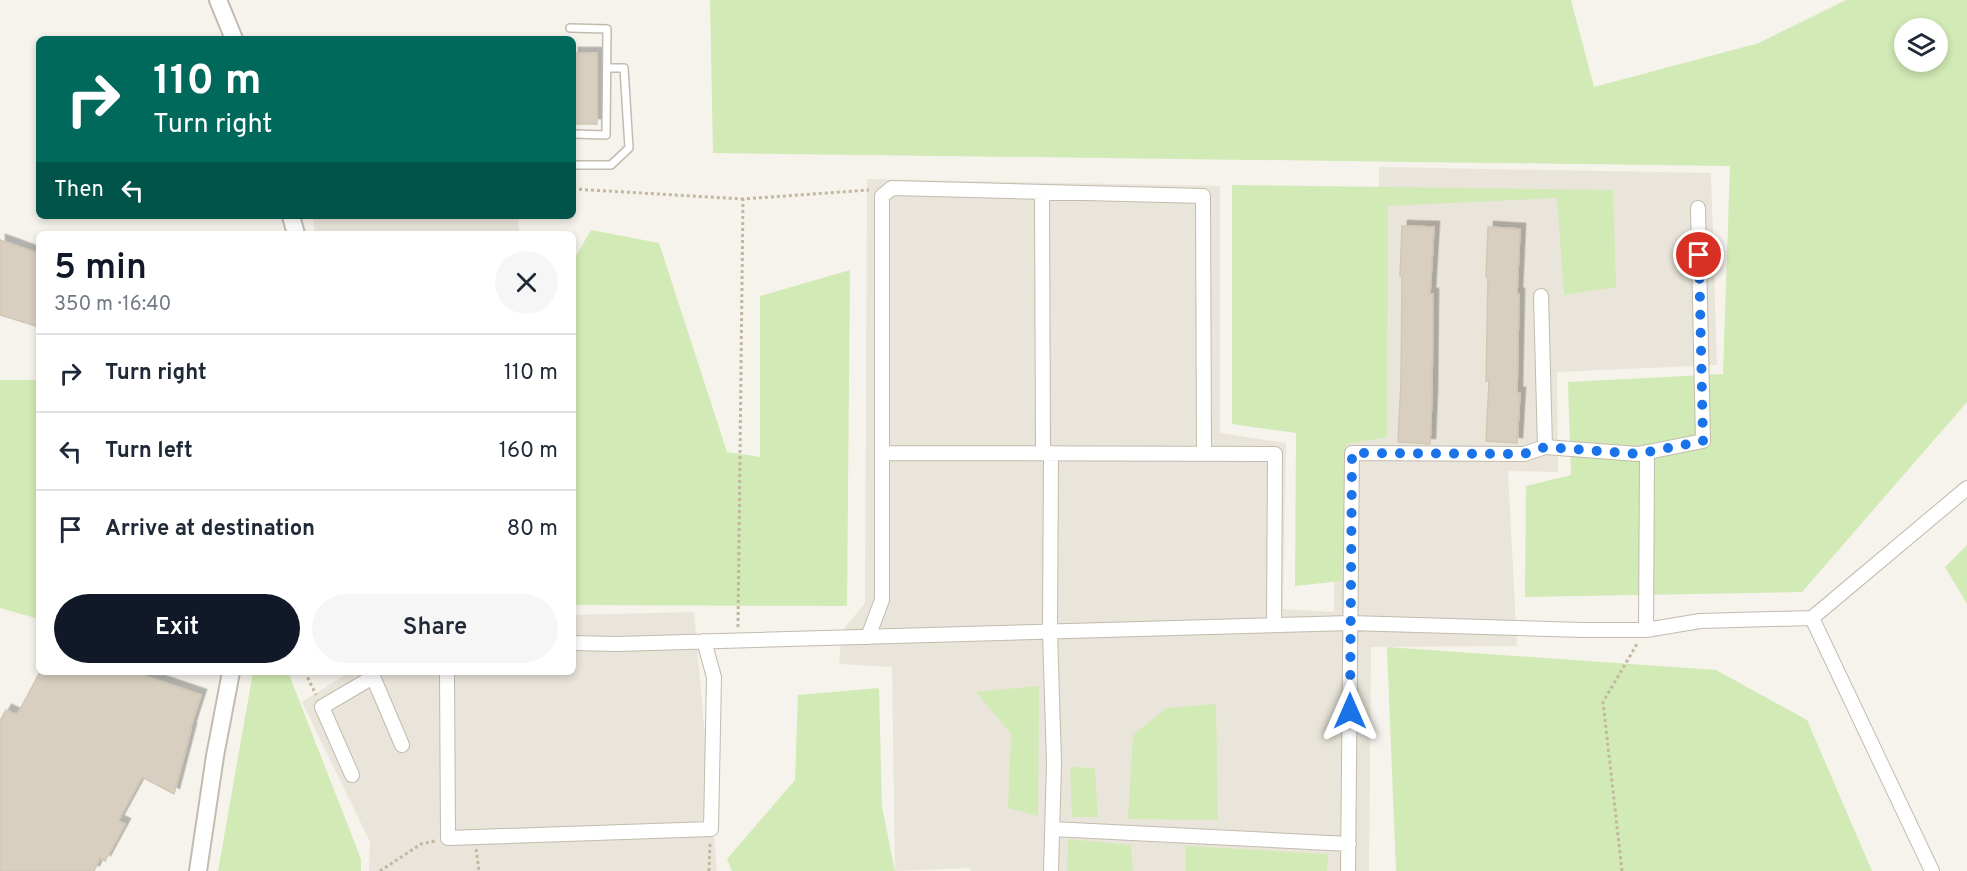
<!DOCTYPE html>
<html lang="en">
<head>
<meta charset="utf-8">
<style>
	body { margin:0; font-family:Overpass,sans-serif; background:#f6f6f7; color:#1f2937; height:100vh; display:flex; flex-direction:column; font-size:22px; white-space:nowrap }
	* { box-sizing:border-box; margin:0 }
	p { font-size:20px; color:#747a83 }
	.icon { flex:none; width:33px; height:33px; fill:none; stroke:currentColor; stroke-width:2; stroke-linecap:round; stroke-linejoin:round }
	.map { position:relative; flex:1; overflow:hidden }
	.drawer { position:absolute; left:36px; top:231px; width:540px; height:444px; display:flex; flex-direction:column; background:#fff; border-radius:9px; box-shadow:0 3px 9px #0003 }
	.drawer>* { flex:none }
	.banner { position:absolute; left:36px; top:36px; width:540px; height:183px; border-radius:9px; box-shadow:0 3px 9px #0003; background:#00695c; color:#fff; overflow:hidden }
	.tools { position:absolute; left:1894px; top:18px; display:grid; gap:12px }
	.tools a { display:grid; place-items:center; width:54px; height:54px; border-radius:50%; background:#fff; box-shadow:0 3px 9px #0003; font-size:30px }
	.pin { position:absolute; display:grid; place-items:center; width:51px; height:51px; color:#fff; margin:-26px; border:3px solid #fff; border-radius:50%; box-shadow:0 2px 6px #0007 }
	.me { position:absolute; width:66px; margin:-33px; rotate:0deg; stroke-linejoin:round; filter:drop-shadow(0 0 4px #0008) }
	.turn { display:flex; align-items:center; gap:21px; height:126px; padding:0 18px; font-size:27px }
	.turn .icon { width:78px; height:78px; stroke-width:2.5 }
	.turn b { display:block; font-size:42px; line-height:51px }
	.then { display:flex; align-items:center; height:57px; padding:0 18px; background:#0003; gap:12px; font-size:22px }
	.round { display:grid; place-items:center; flex:none; width:63px; height:63px; border-radius:32px; background:#f6f6f7 }
	.head { display:flex; align-items:center; justify-content:space-between; height:102px; padding:0 18px }
	h1 { font-size:36px; font-weight:600; line-height:45px; color:#111827 }
	.primary-button { display:flex; gap:12px; margin-top:auto; padding:12px 18px }
	.primary-button a { flex:1; height:69px; border-radius:36px; background:#111827; color:#fff; font-size:24px; font-weight:600; line-height:69px; text-align:center }
	.primary-button a+a { background:#f6f6f7; color:#1f2937 }
	ul { padding:0; list-style:none }
	li { display:flex; align-items:center; gap:18px; height:78px; padding:0 18px; border-top:2px solid #e0e1e3 }
	li div { flex:1 }
	li b { display:block; font-size:22px }
	li em { font-style:normal }
	.map>svg:first-child { display:block }
	.residential { fill:#eae5da }
	.green { fill:#d2eab5; fill-rule:evenodd }
	.building { fill:#d8cfc1; stroke:#d3c7b4; stroke-width:1.5; filter:url(#shadow) }
	.lines { fill:none; stroke-linecap:round; stroke-linejoin:round }
	.service-casing { stroke:#c2bbae; stroke-width:10 }
	.minor-casing { stroke:#c2bbae; stroke-width:16 }
	.tertiary-casing { stroke:#c2bbae; stroke-width:20 }
	.path { stroke:#c4b79f; stroke-width:3; stroke-dasharray:3 3; stroke-linecap:butt }
	.service { stroke:#fff; stroke-width:7 }
	.minor { stroke:#fff; stroke-width:14 }
	.tertiary { stroke:#fff; stroke-width:16 }
	.route { stroke:#1a73e8; stroke-width:10; stroke-dasharray:0 18 }
</style>
</head>
<body>
<div class="map">
<svg width="1967" height="871" viewBox="0 0 1967 871">
	<defs>
		<filter id="shadow"><feDropShadow dx="5.5" dy="-5.5" stdDeviation="0" flood-color="#0004"/></filter>
	</defs>
	<rect width="100%" height="100%" fill="#f6f3ec"/>
	<path class="residential" d="M1379,167L1711,173L1717,365L1557,372L1558,472L1508,471L1517,646L1371,647L1369,871H971L970,868L895,871L892,667L839,664L842,631L865,603L867,179L1220,186V433L1286,443L1283,609L1334,612L1336,437L1378,432Z
		M315,216H518L519,234H315L313,218Z
		M694,612L717,871H369L370,842L302,702L350,672H573V615Z"/>
	<path class="green" d="M710,0H1571L1594,87L1759,43L1846,0H1967V402L1802,592L1525,597L1526,486L1571,475L1568,382L1723,374L1730,166L713,153ZM1905,28H1938V62H1905Z
		M1232,185L1613,190L1616,287L1564,295L1557,198L1388,206L1387,437L1346,444L1342,581L1295,586L1296,433L1232,424Z
		M591,230L659,243L727,452L760,457V296L850,270L847,606L573,605V261Z
		M0,380H39V619L0,608Z
		M1967,545V604L1945,567Z
		M1387,647L1716,670L1807,720L1872,871H1396Z
		M253,672H288L361,859V871H218Z
		M1039,686L1038,816L1008,808L1011,734L976,692Z
		M879,688L882,807L895,871H732L727,859L795,780L798,695Z
		M1216,704L1218,820L1128,819L1133,735L1167,708Z
		M1070,767L1095,768L1098,817H1072Z
		M1068,839L1131,845L1133,871H1067Z
		M1186,846L1328,854L1327,871H1186Z"/>
	<path class="building" d="M573,53H597V124H573Z
		M1402,226L1434,227L1430,294H1433L1432,394L1430,444L1398,442L1401,381L1402,276H1400Z
		M1488,227L1520,229L1517,294H1519L1517,393H1520L1517,443L1486,441L1489,381H1486L1488,277H1486Z
		M0,240L39,254V327L0,315Z
		M40,672H133L201,695L190,729H191L174,794L142,777L118,821L125,824L105,861L100,858L94,871H0V721L6,710L17,715Z"/>
	<g class="lines">
		<defs>
			<path id="service" d="M570,28L607,29L606,135L573,134
				M573,165H611L629,148L624,68H607"/>
			<path id="minor" d="M1042,192L1043,453
				M1545,447L1638,454L1703,441L1698,208
				M883,453L1275,454L1274,625
				M1051,453L1050,632L1054,763L1051,871
				M1812,618L1932,871
				M1646,630L1647,452
				M868,637L882,600V196L892,188L1203,196L1204,453
				M573,643L617,644L1350,623L1584,630H1646L1700,621L1812,618L1967,488
				M371,672L402,745
				M447,672L448,838L711,829L714,677L704,641
				M352,775L322,707L373,677
				M1052,829L1349,844
				M1348,871L1352,453L1524,454L1545,447L1541,296"/>
			<path id="tertiary" d="M218,0L234,39
				M291,216L296,234
				M198,871L215,756L231,672"/>
		</defs>
		<use href="#service" class="service-casing"/>
		<use href="#minor" class="minor-casing"/>
		<use href="#tertiary" class="tertiary-casing"/>
		<path class="path" d="M573,189L743,199
			M738,627L743,199L869,190
			M305,672L316,695
			M476,849L479,871
			M380,871L421,844L435,841
			M709,871L710,843
			M1622,871L1603,702L1637,644"/>
		<use href="#service" class="service"/>
		<use href="#minor" class="minor"/>
		<use href="#tertiary" class="tertiary"/>
	</g>
	<g class="lines">
		<path class="route" d="M1350,711L1352,453L1524,454L1545,447L1638,454L1703,441L1699,255"/>
	</g>
</svg>
<div class="tools">
<a><svg class="icon" aria-label="layers" viewBox="0 0 24 24"><path d="M12 4l9 5-9 5-9-5zM3 14l9 5 9-5"/></svg></a>
</div>
<div class="pin" style="left:1699px;top:255px;background:#d93025"><svg class="icon" aria-label="arrive" viewBox="0 0 24 24"><path d="M6 21V4h12l-3 4 3 4H6"/></svg></div>
<svg class="me" style="left:1350px;top:711px" viewBox="-20 -20 40 40"><path d="M0-17L14 15 0 8-14 15z" fill="#1a73e8" stroke="#fff" stroke-width="4"/></svg>
<div class="banner">
<div class="turn"><svg class="icon" aria-label="right" viewBox="0 0 24 24"><path d="M7 20v-9h11M14 6l5 5-5 5"/></svg><div><b>110 m</b>Turn right</div></div>
<div class="then">Then<svg class="icon" aria-label="left" viewBox="0 0 24 24"><path d="M17 20v-9H6M10 6l-5 5 5 5"/></svg></div>
</div>
<section class="drawer">
<div class="head"><div><h1>5 min</h1><p>350 m · 16:40</p></div><a class="round"><svg class="icon" aria-label="close" viewBox="0 0 24 24"><path d="M6 6l12 12M18 6L6 18"/></svg></a></div>
<ul>
<li><svg class="icon" aria-label="right" viewBox="0 0 24 24"><path d="M7 20v-9h11M14 6l5 5-5 5"/></svg><div><b>Turn right</b></div><em>110 m</em></li>
<li><svg class="icon" aria-label="left" viewBox="0 0 24 24"><path d="M17 20v-9H6M10 6l-5 5 5 5"/></svg><div><b>Turn left</b></div><em>160 m</em></li>
<li><svg class="icon" aria-label="arrive" viewBox="0 0 24 24"><path d="M6 21V4h12l-3 4 3 4H6"/></svg><div><b>Arrive at destination</b></div><em>80 m</em></li>
</ul>
<div class="primary-button"><a>Exit</a><a>Share</a></div>
</section>
</div>
</body>
</html>
